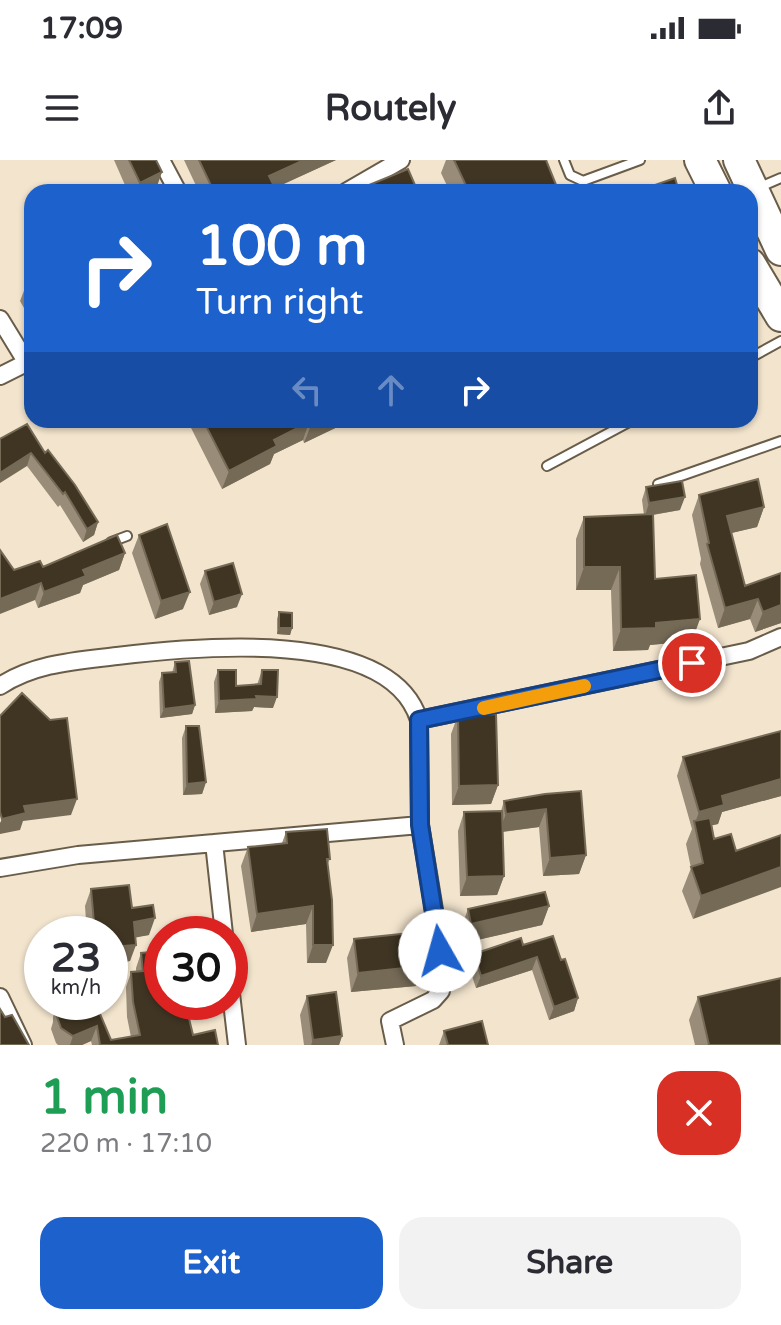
<!DOCTYPE html>
<html lang="en">
<head>
<meta charset="utf-8">
<style>
	body { margin:0; font-family:"Varela Round",sans-serif; background:#f2f2f3; color:#2b2b33; height:100vh; display:flex; flex-direction:column; font-size:30px; white-space:nowrap }
	* { box-sizing:border-box; margin:0 }
	p { font-size:26px; color:#7c7c81 }
	.icon { flex:none; width:44px; height:44px; fill:none; stroke:currentColor; stroke-width:2; stroke-linecap:round; stroke-linejoin:round }
	.map { position:relative; height:885px; overflow:hidden }
	.panel { display:flex; flex-direction:column; background:#fff; flex:1 }
	.panel>* { flex:none }
	.banner { position:absolute; left:24px; top:24px; width:734px; height:244px; border-radius:24px; box-shadow:0 2px 6px #0004; background:#1d61cd; color:#fff; overflow:hidden }
	.speed { position:absolute; left:24px; top:756px; display:flex; gap:16px; font-size:40px; font-weight:700; text-align:center }
	.speed>* { display:grid; place-content:center; width:104px; height:104px; border-radius:50%; background:#fff; box-shadow:0 2px 6px #0004; line-height:1 }
	.speed small { font-size:20px; font-weight:400 }
	.speed .limit { border:12px solid #d22; background:#fff; color:#111 }
	.pin { position:absolute; display:grid; place-items:center; width:68px; height:68px; color:#fff; margin:-34px; border:4px solid #fff; border-radius:50%; box-shadow:0 2px 8px #0007 }
	.me { position:absolute; width:88px; margin:-44px; rotate:353deg; stroke-linejoin:round; filter:drop-shadow(0 0 6px #0008) }
	.turn { display:flex; align-items:center; gap:28px; height:168px; padding:0 40px; font-size:36px }
	.turn .icon { width:104px; height:104px; stroke-width:2.5 }
	.turn b { display:block; font-size:56px; line-height:68px }
	.lanes { display:flex; align-items:center; height:76px; padding:0 40px; background:#0003; justify-content:center; gap:40px; direction:ltr }
	.lanes .off { opacity:.35 }
	.round { display:grid; place-items:center; flex:none; width:84px; height:84px; border-radius:24px; background:#f2f2f3 }
	.overview { display:flex; align-items:center; justify-content:space-between; height:136px; padding:0 40px }
	h1 { font-size:48px; font-weight:700; line-height:60px; color:#1e9e55 }
	.button { display:flex; gap:16px; margin-top:auto; padding:16px 40px }
	.button a { flex:1; height:92px; border-radius:24px; background:#1d61cd; color:#fff; font-size:32px; font-weight:700; line-height:92px; text-align:center }
	.button a+a { background:#f2f2f3; color:#2b2b33 }
	.status { display:flex; justify-content:space-between; align-items:center; height:56px; padding:0 40px; background:#fff; direction:ltr }
	.status svg { height:22px; fill:currentColor }
	header { display:flex; justify-content:space-between; align-items:center; height:104px; padding:0 40px; background:#fff; font-size:36px; font-weight:700 }
	.map>svg:first-child { display:block }
	.lines { fill:none; stroke-linecap:round; stroke-linejoin:round }
	.lane-casing { stroke:#695d49; stroke-width:12 }
	.street-casing { stroke:#695d49; stroke-width:20 }
	.highway-casing { stroke:#695d49; stroke-width:34 }
	.lane { stroke:#fff; stroke-width:8 }
	.street { stroke:#fff; stroke-width:16 }
	.highway { stroke:#fff; stroke-width:30 }
	.wall { fill:#998c78 }
	.shaded-wall { fill:#756a56 }
	.building { fill:#403523; stroke:#756a56; stroke-width:2 }
	.route-casing { stroke:#133f85; stroke-width:20 }
	.route { stroke:#1d61cd; stroke-width:14 }
	.slow { stroke:#f59e0b; stroke-width:14 }
</style>
</head>
<body>
<div class="status"><b>17:09</b><svg viewBox="0 0 49 12"><path d="M0 12V9h3v3zM5 12V6h3v6zM10 12V3h3v9zM15 12V0h3v12zM26 1h20v11H26zM47 4h2v5h-2z"/></svg></div>
<header><svg class="icon" aria-label="menu" viewBox="0 0 24 24"><path d="M4 6h16M4 12h16M4 18h16"/></svg>Routely<svg class="icon" aria-label="share" viewBox="0 0 24 24"><path d="M12 15V3M7 8l5-5 5 5M5 13v7h14v-7"/></svg></header>
<div class="map">
<svg width="781" height="885" viewBox="0 0 781 885">
	<rect width="100%" height="100%" fill="#f2e4cd"/>
	<g class="lines">
		<defs>
			<path id="lane" d="M564,0L570,15L583,21L640,0
				M760,27L781,18
				M750,198L781,181
				M547,306L633,260
				M658,324L781,281
				M111,382L127,376"/>
			<path id="street" d="M161,0L178,32
				M346,32L401,0
				M0,159L27,203
				M0,216L32,200
				M0,526C35,503 76,501 117,496C192,487 390,466 419,560L420,665L437,768L442,814L441,831L433,840L390,861L395,885
				M419,560L749,491L781,477
				M214,683L224,774
				M0,708L78,695L420,665
				M230,825L237,885
				M0,837L23,885"/>
			<path id="highway" d="M700,0L716,32
				M739,0L781,90
				M750,104L781,156"/>
		</defs>
		<use href="#lane" class="lane-casing"/>
		<use href="#street" class="street-casing"/>
		<use href="#highway" class="highway-casing"/>
		<use href="#lane" class="lane"/>
		<use href="#street" class="street"/>
		<use href="#highway" class="highway"/>
	</g>
	<path class="wall" d="M114,0H156L155,32H128Z
		M184,0H336L275,28V32H199Z
		M446,0H546L559,32H450L441,13Z
		M32,120V162L20,141L27,123Z
		M187,260H352L304,283L303,280L274,294L270,304L222,329Z
		M0,279L45,293L98,362L94,375L83,382L60,345L58,347L27,306Z
		M646,327L680,350L653,355L655,419L692,481L650,485L648,490L613,491L611,430H576V379L584,357L644,355L642,340Z
		M699,335L764,347L757,367L731,373L745,426L781,413V463L755,472L750,459L718,468L700,404L701,399L692,355Z
		M139,375L183,449L155,459L132,393Z
		M125,393L119,410L83,425L80,433L38,448L35,440L14,410L43,407Z
		M205,411L237,447L209,455L200,424Z
		M279,452L292,468L290,475L277,474V459Z
		M175,502L195,545L192,554L160,558L159,522L162,513H172Z
		M218,510L236,526L257,525L262,510L273,548L254,547L252,551L215,553L214,522Z
		M458,555L498,625L491,644L452,645L451,574Z
		M186,566L206,622L202,634L183,635L182,578Z
		M781,571V636L722,652L718,664L712,665L714,679L731,674L693,759L682,731L691,708L686,684L692,669L677,616L683,597Z
		M545,634L586,695L579,714L543,716L539,667L503,672L504,716L497,735L460,736L458,671L464,652L501,651L504,641Z
		M286,672L330,699L328,703L326,803H307L306,764L251,772L241,706L248,687L282,683Z
		M91,729L132,748L149,775L135,777L130,801L110,804V774H87L85,746Z
		M549,746L542,765L464,783L461,768L468,749Z
		M354,779L416,826L351,832L347,798Z
		M523,785L561,800L578,838L574,851L549,860L532,810L476,828L469,807L474,794Z
		M141,793L211,844L186,846L193,875L218,885H92L91,881L82,885H58L56,883L51,869L53,862V857L58,842H95L111,880L131,877L127,857L126,827L131,812L136,811V808Z
		M307,836L342,876L339,885H304L300,855Z
		M698,837L781,885H695L689,860Z
		M444,871L488,885H439Z"/>
	<path class="shaded-wall" d="M304,0H336L266,32L269,16Z
		M162,12L155,32H136L140,23Z
		M321,260H352L304,283L311,265Z
		M309,262L303,280L274,294L270,304L222,329L229,311L274,280Z
		M31,293L27,306L0,323V313Z
		M685,337L680,350L645,356L649,343Z
		M764,347L757,367L719,376L727,356Z
		M98,362L94,375L83,382L87,369Z
		M125,393L119,410L83,425L80,433L38,448L44,432L83,410Z
		M584,407H620L611,430H576Z
		M41,423L35,440L0,454V439Z
		M190,432L183,449L155,459L161,441Z
		M242,434L237,447L209,455L214,442Z
		M758,439L750,459L718,468L725,448Z
		M781,445V463L755,472L763,452Z
		M700,459L692,481L650,485L648,490L613,491L621,469L656,463Z
		M279,468H292L290,475L277,474Z
		M256,536L277,537L273,548L254,547L252,551L215,553L219,541Z
		M195,545L192,554L160,558L164,549Z
		M781,619V636L722,652L718,664L696,669L695,663L699,652L722,636Z
		M206,622L202,634L183,635L187,624Z
		M498,625L491,644L452,645L459,626Z
		M77,639L71,655L23,661L20,670L0,674V663L2,659L24,646Z
		M546,649L539,667L499,672L506,654Z
		M586,695L579,714L543,716L550,698Z
		M781,707V727L693,759L701,736Z
		M504,716L497,735L460,736L467,717Z
		M313,746L306,764L251,772L257,754Z
		M549,746L542,765L464,783L471,764Z
		M155,758L149,775L128,779L134,762Z
		M136,785L130,801L110,804V787Z
		M313,785H333L326,803H307Z
		M537,797L532,810L476,828L481,816Z
		M423,806L416,826L351,832L358,813Z
		M578,838L574,851L549,860L554,847Z
		M178,842H212L211,844L176,847Z
		M97,866L91,881L82,885H70L73,876Z
		M342,876L339,885H311L313,880Z"/>
	<path class="building" d="M129,0H156L162,12L140,23Z
		M199,0H304L269,16L276,30L273,32H214Z
		M454,0H546L559,32H469Z
		M408,9L418,32H352Z
		M675,18L679,32H635Z
		M32,120V131L27,123Z
		M203,260H321L311,265L309,262L274,280L277,286L229,311Z
		M27,264L45,293L48,290L75,325L98,362L87,369L65,332L63,334L31,293L0,313V279Z
		M758,319L764,347L727,356L745,426L781,413V445L763,452L758,439L725,448L707,384L709,383L699,335Z
		M682,321L685,337L649,343L646,327Z
		M653,354L655,419L696,415L700,459L656,463V468L621,469L620,407H584V357Z
		M167,364L190,432L161,441L139,375Z
		M117,375L125,393L83,410L86,416L44,432L41,423L0,439V390L14,410L40,401L43,407Z
		M233,403L242,434L214,442L205,411Z
		M279,452L292,453V468H279Z
		M189,501L195,545L164,549L162,513L176,512L175,502Z
		M218,510H236V526L261,524L262,510H278L277,537L256,536L257,539L219,541Z
		M22,533L50,560L67,558L77,639L24,646L26,653L2,659L0,652V556Z
		M496,554L498,625L459,626L458,555Z
		M186,566H199L206,622L187,624Z
		M781,571V619L722,636L724,645L699,652L683,597Z
		M581,631L586,695L550,698L546,649L506,654L504,641L545,634Z
		M502,651L504,716L467,717L464,652Z
		M710,658L714,679L731,674L736,691L781,675V707L701,736L691,707L703,703L694,661Z
		M327,669L330,699H327L332,740L333,785H313V746L257,754L248,687L287,683L286,672Z
		M129,725L132,748L153,745L155,758L134,762L136,785L110,787V774H95L91,729Z
		M545,732L549,746L471,764L468,749Z
		M419,772L423,806L358,813L354,779Z
		M553,776L561,800L565,799L578,838L554,847L537,797L481,816L474,794L521,778L523,785Z
		M162,791V842H185L193,875L215,870L218,885H100L97,866L73,876L61,868L56,854L59,849L58,842H95L111,880L140,875L133,842L131,812L143,811L141,793Z
		M781,818V885H709L698,837Z
		M336,832L342,876L313,880L307,836Z
		M0,849L5,857L12,855L29,885H0Z
		M482,861L488,885H448L444,871Z"/>
	<g class="lines">
		<defs>
			<path id="route" d="M440,791L420,665L419,560L692,503"/>
		</defs>
		<use href="#route" class="route-casing"/>
		<use href="#route" class="route"/>
		<path class="slow" d="M484,548L584,526"/>
	</g>
</svg>
<div class="speed"><div>23<small>km/h</small></div><div class="limit">30</div></div>
<div class="pin" style="left:692px;top:503px;background:#d93025"><svg class="icon" aria-label="arrive" viewBox="0 0 24 24"><path d="M6 21V4h12l-3 4 3 4H6"/></svg></div>
<svg class="me" style="left:440px;top:791px" viewBox="-20 -20 40 40"><circle r="19" fill="#fff"/><path d="M0-13L10 11 0 6-10 11z" fill="#1d61cd"/></svg>
<div class="banner">
<div class="turn"><svg class="icon" aria-label="right" viewBox="0 0 24 24"><path d="M7 20v-9h11M14 6l5 5-5 5"/></svg><div><b>100 m</b>Turn right</div></div>
<div class="lanes"><svg class="icon off" aria-label="left" viewBox="0 0 24 24"><path d="M17 20v-9H6M10 6l-5 5 5 5"/></svg><svg class="icon off" aria-label="ahead" viewBox="0 0 24 24"><path d="M12 20V5M6 11l6-6 6 6"/></svg><svg class="icon" aria-label="right" viewBox="0 0 24 24"><path d="M7 20v-9h11M14 6l5 5-5 5"/></svg></div>
</div>
</div>
<section class="panel">
<div class="overview"><div><h1>1 min</h1><p>220 m · 17:10</p></div><a class="round" style="background:#d93025;color:#fff"><svg class="icon" aria-label="close" viewBox="0 0 24 24"><path d="M6 6l12 12M18 6L6 18"/></svg></a></div>
<div class="button"><a>Exit</a><a>Share</a></div>
</section>
</body>
</html>
